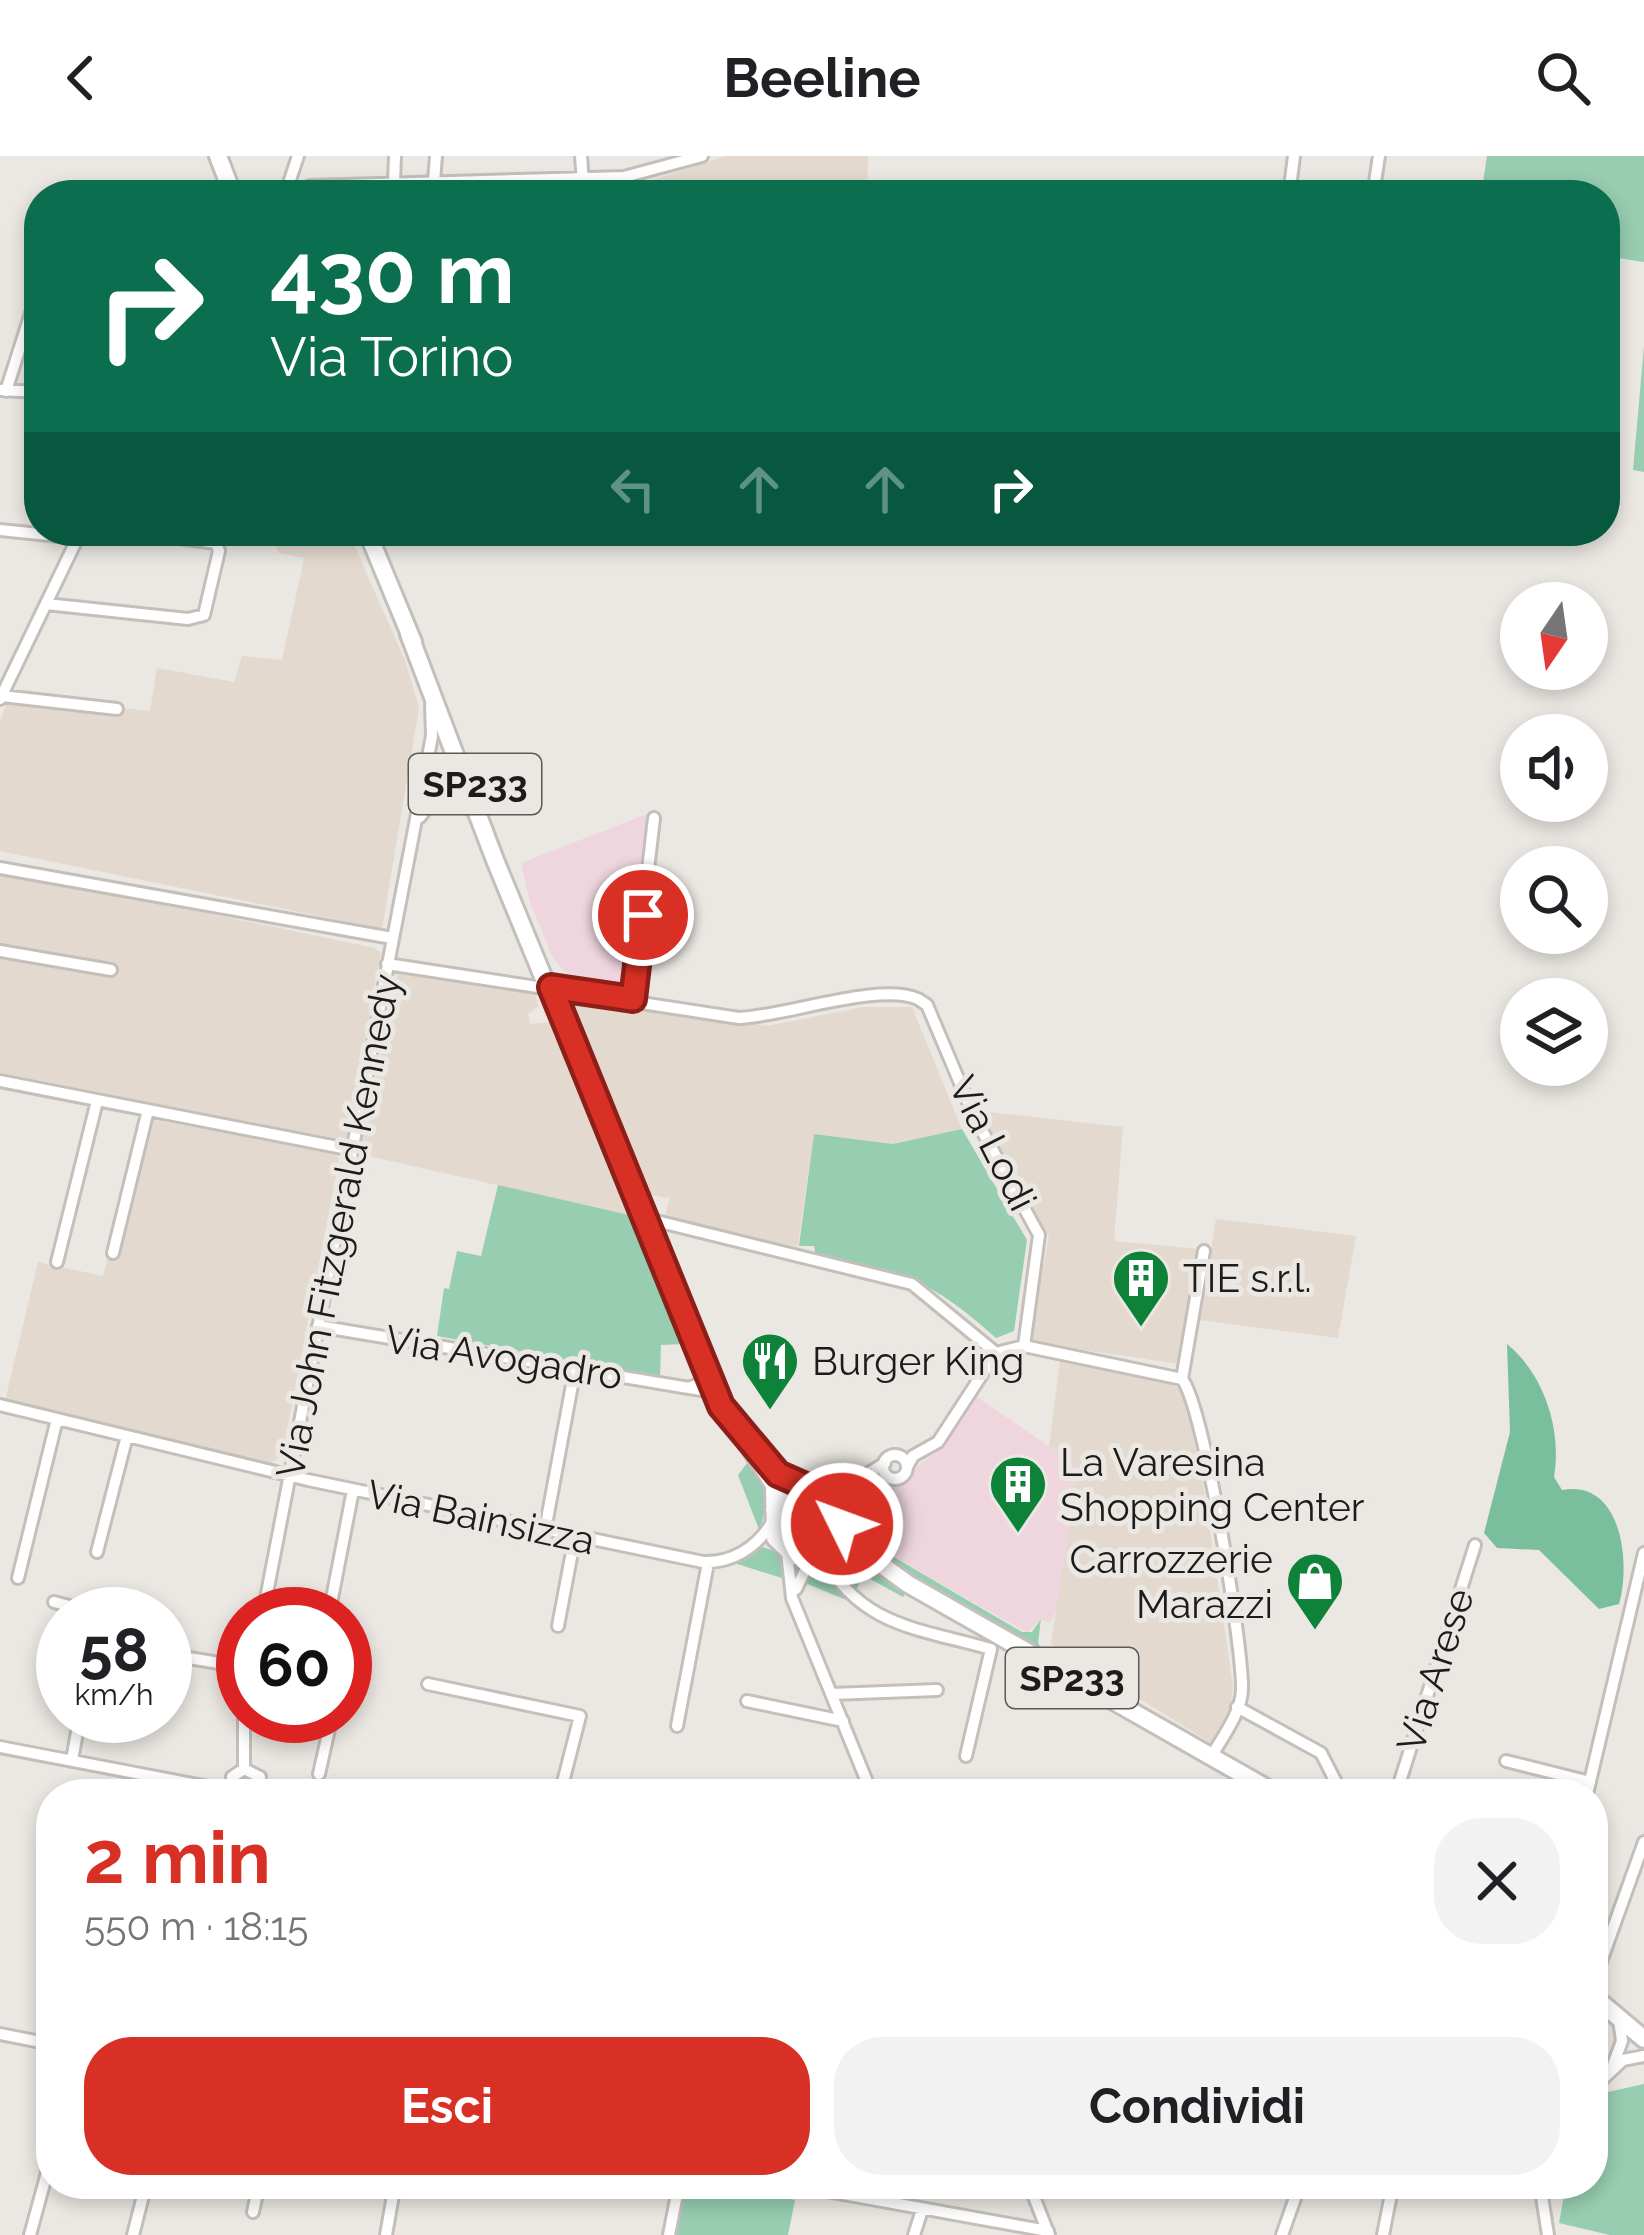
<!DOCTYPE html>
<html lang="it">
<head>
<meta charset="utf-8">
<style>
	body { margin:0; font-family:Raleway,sans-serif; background:#f2f2f2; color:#202124; height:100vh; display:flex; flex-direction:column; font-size:45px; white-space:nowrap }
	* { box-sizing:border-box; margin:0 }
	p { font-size:39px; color:#757577 }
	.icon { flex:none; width:66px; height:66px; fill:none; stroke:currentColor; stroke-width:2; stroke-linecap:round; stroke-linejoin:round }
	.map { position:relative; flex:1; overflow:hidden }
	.details { position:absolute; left:36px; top:1623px; width:1572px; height:420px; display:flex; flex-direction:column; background:#fff; border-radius:48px; box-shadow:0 6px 18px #0003 }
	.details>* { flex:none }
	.top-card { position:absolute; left:24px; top:24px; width:1596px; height:366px; border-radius:48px; box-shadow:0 6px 18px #0003; background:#0b6e4f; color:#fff; overflow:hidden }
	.needle { width:78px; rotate:193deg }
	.buttons { position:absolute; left:1500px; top:426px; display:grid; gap:24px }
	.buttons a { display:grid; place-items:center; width:108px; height:108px; border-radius:50%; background:#fff; box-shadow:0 6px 18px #0003; font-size:60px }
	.speed { position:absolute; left:36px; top:1431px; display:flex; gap:24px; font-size:60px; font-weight:700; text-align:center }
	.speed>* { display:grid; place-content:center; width:156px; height:156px; border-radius:50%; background:#fff; box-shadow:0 6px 18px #0003; line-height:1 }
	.speed small { font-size:30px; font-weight:400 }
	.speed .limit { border:18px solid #d22; background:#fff; color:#111 }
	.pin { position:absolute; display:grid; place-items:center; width:102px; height:102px; color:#fff; margin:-51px; border:6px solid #fff; border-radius:50%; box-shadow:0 3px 12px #0007 }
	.me { position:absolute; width:132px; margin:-66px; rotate:312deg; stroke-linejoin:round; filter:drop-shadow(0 0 9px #0008) }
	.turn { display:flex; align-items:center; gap:42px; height:252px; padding:0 48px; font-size:54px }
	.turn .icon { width:156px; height:156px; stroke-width:2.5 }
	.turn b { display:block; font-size:84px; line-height:102px }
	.lanes { display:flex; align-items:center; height:114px; padding:0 48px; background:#0003; justify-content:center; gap:60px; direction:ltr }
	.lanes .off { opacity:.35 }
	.round { display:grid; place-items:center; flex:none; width:126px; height:126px; border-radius:48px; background:#f2f2f2 }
	.summary { display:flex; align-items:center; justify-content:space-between; height:204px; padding:0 48px }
	h1 { font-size:72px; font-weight:700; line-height:90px; color:#d93025 }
	.action { display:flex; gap:24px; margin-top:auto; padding:24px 48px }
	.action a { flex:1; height:138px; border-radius:48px; background:#d93025; color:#fff; font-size:48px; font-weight:700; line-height:138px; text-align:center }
	.action a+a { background:#f2f2f2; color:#202124 }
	header { display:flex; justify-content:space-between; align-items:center; height:156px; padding:0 48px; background:#fff; font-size:54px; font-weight:700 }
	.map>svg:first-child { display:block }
	.commercial { fill:#efd6de }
	.built { fill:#e3d9cf }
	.green { fill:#97cdb1 }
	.forest { fill:#7abf9d }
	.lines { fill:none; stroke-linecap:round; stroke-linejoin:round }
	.minor-casing { stroke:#c4bfbb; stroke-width:16 }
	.primary-casing { stroke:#c4bfbb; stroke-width:22 }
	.minor { stroke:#fff; stroke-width:10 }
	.primary { stroke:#fff; stroke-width:16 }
	.route-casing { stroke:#8d1f18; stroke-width:30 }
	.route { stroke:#d93025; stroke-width:21 }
	.labels { text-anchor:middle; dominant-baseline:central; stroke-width:10; stroke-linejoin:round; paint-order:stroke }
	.shield { fill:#ebe7e2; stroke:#5b5956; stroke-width:3 }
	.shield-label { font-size:36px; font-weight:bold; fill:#1d1c1a }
	.street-label { font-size:39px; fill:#1d1c1a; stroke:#ebe7e2 }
	.poi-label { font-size:39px; fill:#1d1c1a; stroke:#ebe7e2; text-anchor:start }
</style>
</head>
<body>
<header><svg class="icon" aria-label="back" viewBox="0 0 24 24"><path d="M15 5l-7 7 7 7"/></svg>Beeline<svg class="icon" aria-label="search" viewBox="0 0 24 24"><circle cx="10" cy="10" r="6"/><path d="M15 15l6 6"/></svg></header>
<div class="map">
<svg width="1644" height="2079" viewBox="0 0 1644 2079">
	<rect width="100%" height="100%" fill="#ebe7e2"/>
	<path class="commercial" d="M647,658L626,834L566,817L553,802L530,747L521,707Z
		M975,1240L1078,1310L1057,1453L1050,1467L1041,1463L1027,1477L875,1390L861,1374L883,1341L890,1344L892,1329L938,1295Z"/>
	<path class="built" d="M725,0H868L867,39H608Z
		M270,375H348L406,507L419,552L382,773L0,695V565L10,539L150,555L157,512L234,526L242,500L282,504L304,402L279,397Z
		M0,714L375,792L381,797L346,985L0,917Z
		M398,816L534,836L539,850L528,858L530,868L549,866L629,1059L360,998Z
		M567,836L767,870L863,851H912L962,973L893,988L814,978L798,1090L726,1082L664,1063L670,1042L639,1037Z
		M979,955L1123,971L1114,1085L1200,1093L1180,1208L1028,1186L1049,1081Z
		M142,962L337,998L339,1004L282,1300L267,1309L5,1245L38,1106L103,1120Z
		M1216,1063L1356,1080L1338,1182L1200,1164Z
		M1060,1205L1157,1221L1178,1232L1192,1253L1233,1530L1231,1549L1211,1587L1051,1488L1078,1311L1049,1290Z"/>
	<path class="green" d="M1487,0H1644V106L1605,100V39H1481Z
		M1644,190V316L1633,314Z
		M962,973L1027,1084L1014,1175L996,1182C926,1120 906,1118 816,1100L814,1090H799L814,978L893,988Z
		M498,1029L629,1059L684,1188L661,1189L660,1221L437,1180L444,1132L449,1133L457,1095L481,1100Z
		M751,1302L769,1333L760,1376L738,1319Z
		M876,1324L894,1333L861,1374L875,1390L1022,1476H1032L1041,1463L1038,1486L1044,1500C1003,1477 823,1391 853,1336Z
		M763,1391L782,1398L788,1424L731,1406Z
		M839,1396L861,1402L906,1436L903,1441L863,1419L854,1439L831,1406Z
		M814,1408L821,1409L849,1445L800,1425Z
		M1644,1928V2079H1610L1559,2067L1566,2028H1593V1962L1603,1963L1608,1936Z
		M683,2028H722L795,2044L788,2079H672Z"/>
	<path class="forest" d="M1507,1188C1545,1219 1562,1275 1554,1321L1562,1334C1622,1323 1631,1407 1619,1448L1599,1453L1539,1394L1497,1392L1484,1377L1510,1276Z"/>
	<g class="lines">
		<defs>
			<path id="minor" d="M581,0L584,39
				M434,25L436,0
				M394,27L395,0
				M285,39L298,0
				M290,39L310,30L624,21L702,0
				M1289,39L1294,0
				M1373,39L1379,0
				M0,234L39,236
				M6,235L39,132
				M0,374L78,382
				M46,448L188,463L204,459L219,395L216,387L127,375
				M2,540L117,553
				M0,543L81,375
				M424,617L442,607L459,612
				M430,648L453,644L473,655
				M420,661L458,609
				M0,712L392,782
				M0,795L111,814
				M387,808L739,862C786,860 879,826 918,843L927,849L974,960L1039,1079L1024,1190
				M633,843L654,662
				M0,925L353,994
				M644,1062L912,1128L996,1197
				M1204,1095L1182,1223C1204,1251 1243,1490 1242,1533C1242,1555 1222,1582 1211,1601
				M113,1097L148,954
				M57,1106L97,945
				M318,1170L689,1232
				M1024,1190L1182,1223
				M709,1224L689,1232L714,1236
				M0,1249L308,1324L703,1406C732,1407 756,1392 771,1368
				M883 1311a12 12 0 1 1 24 0a12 12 0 1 1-24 0Z
				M907,1311L913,1300L938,1286L996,1197L1024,1190
				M817,1333L854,1326L885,1307
				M545,1374L575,1213
				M97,1396L127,1280
				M787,1396L792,1442L872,1638
				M821,1399C863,1472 918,1472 991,1493L966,1600
				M18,1422L57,1263
				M796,1433L811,1402
				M54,1446L100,1458
				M263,1458L432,580L431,548
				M329,1458L353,1334
				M558,1470L575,1380
				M165,1498L243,1511
				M345,1501L346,1497
				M428,1528L580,1560L560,1638
				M832,1538L937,1534
				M747,1545L843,1565
				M1237,1551L1321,1597L1342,1638
				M677,1570L708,1407
				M0,1591L224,1634L230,1631
				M72,1604L80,1560
				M1506,1605L1590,1626
				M244,1613V1560
				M319,1618L332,1560
				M234,1638L232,1621L244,1613L260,1621L259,1638
				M1396,1638L1475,1389
				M1587,1638L1644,1397
				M1593,1828L1644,1686
				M0,1878L51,1888
				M1613,1909L1622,1885L1619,1864
				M1593,1932L1623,1904L1644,1900
				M788,2028L1048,2075
				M1029,2028L1049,2079
				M1540,2028L1548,2079
				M253,2056L259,2028
				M30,2079L51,2002
				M133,2079L146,2028
				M386,2079L395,2028
				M669,2079L679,2028
				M914,2079L922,2054
				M1282,2079L1300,2028
				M1383,2079L1393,2028"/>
			<path id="primary" d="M218,0L233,39
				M367,375L413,486
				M409,478L495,704L714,1236L774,1329L775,1382L794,1400L821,1399L839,1380V1356L822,1336L795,1334L774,1354
				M841,1368L871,1401L908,1428L1277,1638
				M1593,1840L1644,1883"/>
		</defs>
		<use href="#minor" class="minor-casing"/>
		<use href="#primary" class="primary-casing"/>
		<use href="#minor" class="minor"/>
		<use href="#primary" class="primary"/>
	</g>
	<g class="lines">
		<defs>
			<path id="route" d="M643,759L633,843L551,831L721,1250L778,1318L830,1341L842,1368"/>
		</defs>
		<use href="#route" class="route-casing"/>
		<use href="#route" class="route"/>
	</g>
	<defs>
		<symbol id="building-pin" viewBox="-11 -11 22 30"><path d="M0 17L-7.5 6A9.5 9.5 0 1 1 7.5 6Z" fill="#0f8239" stroke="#ebe7e2"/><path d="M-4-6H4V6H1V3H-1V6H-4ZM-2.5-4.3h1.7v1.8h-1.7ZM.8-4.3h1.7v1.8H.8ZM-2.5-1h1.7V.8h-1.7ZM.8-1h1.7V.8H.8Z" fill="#fff"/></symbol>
		<symbol id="restaurant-pin" viewBox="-11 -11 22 30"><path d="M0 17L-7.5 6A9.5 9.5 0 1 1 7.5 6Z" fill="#0f8239" stroke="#ebe7e2"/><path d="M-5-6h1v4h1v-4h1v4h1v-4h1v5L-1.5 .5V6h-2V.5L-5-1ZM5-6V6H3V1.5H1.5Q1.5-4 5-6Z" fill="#fff"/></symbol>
		<symbol id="shop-pin" viewBox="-11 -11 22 30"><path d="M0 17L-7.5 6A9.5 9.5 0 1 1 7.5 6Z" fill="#0f8239" stroke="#ebe7e2"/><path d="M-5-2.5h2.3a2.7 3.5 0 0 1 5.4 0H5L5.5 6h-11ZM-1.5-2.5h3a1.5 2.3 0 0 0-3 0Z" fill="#fff"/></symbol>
	</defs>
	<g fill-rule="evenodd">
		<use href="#building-pin" x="1108" y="1089" width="66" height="90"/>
		<use href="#restaurant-pin" x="737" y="1172" width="66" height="90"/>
		<use href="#building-pin" x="985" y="1295" width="66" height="90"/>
		<use href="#shop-pin" x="1282" y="1392" width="66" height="90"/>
	</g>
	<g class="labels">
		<g class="shield">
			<rect x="409" y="598" width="132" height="60" rx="9"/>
			<rect x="1006" y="1492" width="132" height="60" rx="9"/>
		</g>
		<g class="shield-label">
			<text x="475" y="628">SP233</text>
			<text x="1072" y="1522">SP233</text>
		</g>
		<g class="street-label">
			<text transform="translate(993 987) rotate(63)">Via Lodi</text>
			<text transform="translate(338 1070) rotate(-79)">Via John Fitzgerald Kennedy</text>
			<text transform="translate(504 1201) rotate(9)">Via Avogadro</text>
			<text transform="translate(481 1361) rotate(12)">Via Bainsizza</text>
			<text transform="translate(1435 1514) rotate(-72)">Via Arese</text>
		</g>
		<g class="poi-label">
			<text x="1183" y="1122">TIE s.r.l.</text>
			<text x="812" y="1205">Burger King</text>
			<text x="1060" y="1306">La Varesina<tspan x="1060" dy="45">Shopping Center</tspan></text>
			<text x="1273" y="1403" text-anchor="end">Carrozzerie<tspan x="1273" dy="45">Marazzi</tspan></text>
		</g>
	</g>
</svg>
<div class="buttons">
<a><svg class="needle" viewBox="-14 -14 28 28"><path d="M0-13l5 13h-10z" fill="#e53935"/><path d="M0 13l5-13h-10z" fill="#757577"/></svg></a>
<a><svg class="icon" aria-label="sound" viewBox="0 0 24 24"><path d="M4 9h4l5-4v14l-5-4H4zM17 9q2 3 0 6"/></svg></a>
<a><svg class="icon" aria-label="search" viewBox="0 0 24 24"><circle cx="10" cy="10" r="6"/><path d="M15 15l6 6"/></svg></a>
<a><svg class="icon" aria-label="layers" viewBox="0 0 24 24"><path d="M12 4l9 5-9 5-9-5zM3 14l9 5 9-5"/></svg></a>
</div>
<div class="speed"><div>58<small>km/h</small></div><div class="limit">60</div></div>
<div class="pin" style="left:643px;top:759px;background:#d93025"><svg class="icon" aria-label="arrive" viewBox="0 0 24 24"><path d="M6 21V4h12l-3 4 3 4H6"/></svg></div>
<svg class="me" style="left:842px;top:1368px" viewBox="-20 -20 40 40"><circle r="17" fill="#d93025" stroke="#fff" stroke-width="3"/><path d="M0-11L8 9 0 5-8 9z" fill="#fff"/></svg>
<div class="top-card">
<div class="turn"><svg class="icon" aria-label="right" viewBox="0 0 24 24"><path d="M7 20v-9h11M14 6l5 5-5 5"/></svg><div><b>430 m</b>Via Torino</div></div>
<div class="lanes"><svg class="icon off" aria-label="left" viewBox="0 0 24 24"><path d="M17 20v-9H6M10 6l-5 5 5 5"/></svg><svg class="icon off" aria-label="ahead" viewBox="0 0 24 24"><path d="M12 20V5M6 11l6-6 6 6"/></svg><svg class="icon off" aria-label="ahead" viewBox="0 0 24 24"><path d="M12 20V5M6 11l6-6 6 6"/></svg><svg class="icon" aria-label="right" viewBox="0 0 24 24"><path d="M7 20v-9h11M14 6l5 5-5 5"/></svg></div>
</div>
<section class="details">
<div class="summary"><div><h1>2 min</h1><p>550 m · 18:15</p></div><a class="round"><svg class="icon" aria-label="close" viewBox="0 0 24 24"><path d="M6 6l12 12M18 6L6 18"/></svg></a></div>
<div class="action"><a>Esci</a><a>Condividi</a></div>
</section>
</div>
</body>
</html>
